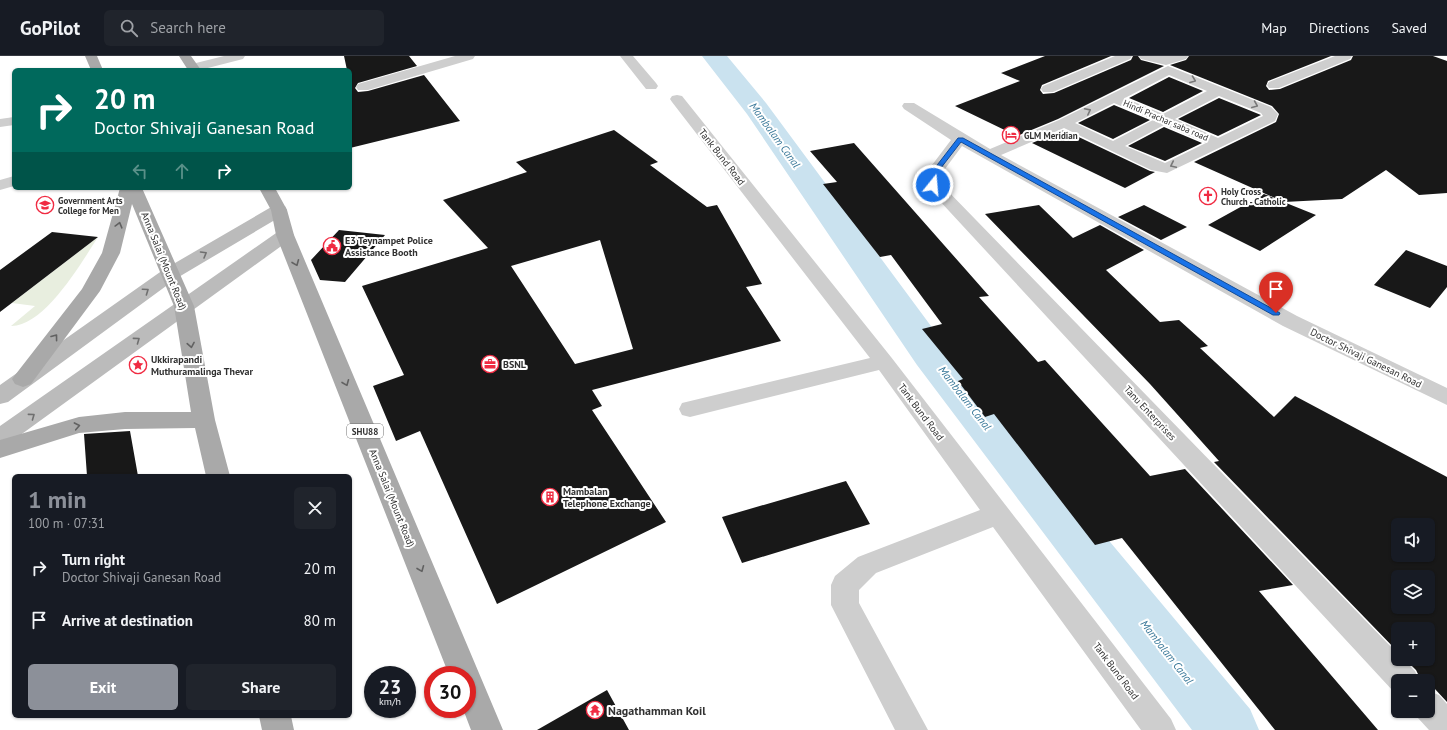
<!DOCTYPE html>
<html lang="en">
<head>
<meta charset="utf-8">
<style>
	body { margin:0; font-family:"PT Sans",sans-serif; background:#20242c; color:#f1f3f6; height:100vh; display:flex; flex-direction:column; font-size:15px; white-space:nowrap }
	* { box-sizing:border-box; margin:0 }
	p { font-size:13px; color:#9ea1a6 }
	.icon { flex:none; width:22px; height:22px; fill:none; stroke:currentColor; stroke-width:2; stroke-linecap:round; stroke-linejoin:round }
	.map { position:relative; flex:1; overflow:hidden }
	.side { position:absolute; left:12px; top:418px; width:340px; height:244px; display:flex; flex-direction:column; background:#171b24; border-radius:6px; box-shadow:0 1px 3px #0004 }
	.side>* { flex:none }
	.hud { position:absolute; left:12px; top:12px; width:340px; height:122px; border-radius:6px; box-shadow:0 1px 3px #0004; background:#00695c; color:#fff; overflow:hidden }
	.buttons { position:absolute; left:1391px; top:462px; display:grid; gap:8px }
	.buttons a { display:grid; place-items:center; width:44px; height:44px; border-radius:6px; background:#171b24; box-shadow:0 1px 3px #0004; font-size:20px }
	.speed { position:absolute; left:364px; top:610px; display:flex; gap:8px; font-size:20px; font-weight:700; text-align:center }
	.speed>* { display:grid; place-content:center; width:52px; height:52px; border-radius:50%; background:#171b24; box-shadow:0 1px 3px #0004; line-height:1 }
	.speed small { font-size:10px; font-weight:400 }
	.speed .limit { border:6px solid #d22; background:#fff; color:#111 }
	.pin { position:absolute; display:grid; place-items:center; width:34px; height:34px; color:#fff; margin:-41px -17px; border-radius:50% 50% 50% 0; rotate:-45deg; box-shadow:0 0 4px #0007 }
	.pin .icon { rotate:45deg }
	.me { position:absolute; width:44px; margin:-22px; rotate:17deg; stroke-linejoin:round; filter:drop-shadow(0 0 3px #0008) }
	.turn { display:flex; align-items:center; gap:14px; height:84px; padding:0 16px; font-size:18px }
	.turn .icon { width:52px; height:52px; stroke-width:2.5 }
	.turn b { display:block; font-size:28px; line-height:34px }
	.lanes { display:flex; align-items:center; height:38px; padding:0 16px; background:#0003; justify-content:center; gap:20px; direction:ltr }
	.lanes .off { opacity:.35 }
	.round { display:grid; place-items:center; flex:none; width:42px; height:42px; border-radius:6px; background:#20242c }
	.head { display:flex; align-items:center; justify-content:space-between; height:68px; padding:0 16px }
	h1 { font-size:24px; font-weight:800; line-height:30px; color:#8c9099 }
	.primary-button { display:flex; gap:8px; margin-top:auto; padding:8px 16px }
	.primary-button a { flex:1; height:46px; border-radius:6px; background:#8c9099; color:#fff; font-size:16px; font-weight:800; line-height:46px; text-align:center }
	.primary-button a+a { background:#20242c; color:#f1f3f6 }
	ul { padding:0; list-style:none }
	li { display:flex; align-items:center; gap:12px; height:52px; padding:0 16px }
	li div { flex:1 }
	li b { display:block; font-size:15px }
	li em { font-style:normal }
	header { display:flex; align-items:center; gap:24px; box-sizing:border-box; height:56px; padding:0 20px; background:#171b24; border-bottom:1px solid #363941 }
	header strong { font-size:19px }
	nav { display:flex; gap:22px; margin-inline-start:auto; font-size:14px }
	.search { width:280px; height:36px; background:#20242c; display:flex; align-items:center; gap:10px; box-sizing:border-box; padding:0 14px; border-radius:6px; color:#9ea1a6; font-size:15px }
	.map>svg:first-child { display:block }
	.green { fill:#e8eedf }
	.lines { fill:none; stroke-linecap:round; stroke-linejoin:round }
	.canal { fill:#cae2ef; fill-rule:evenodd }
	.building { fill:#181818; fill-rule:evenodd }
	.lane { fill:#cecece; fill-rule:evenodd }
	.street { fill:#cecece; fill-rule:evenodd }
	.secondary { fill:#bbb; fill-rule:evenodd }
	.primary { fill:#a9a9a9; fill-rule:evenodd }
	.oneway { stroke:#787878 }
	.oneway2 { stroke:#616161 }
	.oneway3 { stroke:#6f6f6f }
	.route { fill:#1a73e8; stroke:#114b97 }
	.labels { text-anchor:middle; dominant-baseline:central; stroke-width:4; stroke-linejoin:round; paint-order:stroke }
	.far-street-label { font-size:9px; fill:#313131; stroke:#fff }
	.far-poi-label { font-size:9px; font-weight:bold; fill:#313131; stroke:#fff; text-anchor:start }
	.shield { fill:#fff; stroke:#6f6f6f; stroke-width:1 }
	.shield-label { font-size:9px; font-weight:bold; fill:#313131 }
	.street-label { font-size:10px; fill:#313131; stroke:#fff }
	.poi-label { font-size:10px; font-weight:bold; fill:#313131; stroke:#fff; text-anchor:start }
	.water-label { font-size:11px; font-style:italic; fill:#397899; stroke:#fff }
	.near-poi-label { font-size:12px; font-weight:bold; fill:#313131; stroke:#fff; text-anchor:start }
</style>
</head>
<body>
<header>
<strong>GoPilot</strong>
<div class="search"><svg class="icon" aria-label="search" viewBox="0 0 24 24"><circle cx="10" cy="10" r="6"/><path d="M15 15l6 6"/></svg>Search here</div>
<nav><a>Map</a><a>Directions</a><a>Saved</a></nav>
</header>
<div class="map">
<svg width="1447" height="674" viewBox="0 0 1447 674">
	<rect width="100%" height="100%" fill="#fff"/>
	<path class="green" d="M98,181C82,206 44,271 11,270L35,250L12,247Z"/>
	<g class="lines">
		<path class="canal" d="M702,0H727L766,47L945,289L1250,653L1259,674H1192L917,309L747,58Z"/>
	</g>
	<path class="building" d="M344,0H409L417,10L358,27L355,32L358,36L368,35L424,19L460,65L350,92V14H347Z
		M1045,0H1111L1042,29L1040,34L1043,38L1054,37L1131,4L1133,0H1138L1141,4L1164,10L1058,63L1017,80L955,50L1020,25L1001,17Z
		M1189,0H1331L1268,25L1266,30L1269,34L1280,33L1351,4L1353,0H1433L1447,5V137L1419,139L1386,114L1342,143L1284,146L1194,106L1276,66L1279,58L1272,50L1170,9L1186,4Z
		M1169,21L1203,35L1163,56L1129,42Z
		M1219,42L1261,59L1218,80L1178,63Z
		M1114,49L1150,64L1113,83L1078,67Z
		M1164,71L1202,87L1165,105L1128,90Z
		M614,74L658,106L650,109L707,151L717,149L762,228L746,231L781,285L592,334L602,350L592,354L666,466L497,548L420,375L396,385L373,330L404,319L362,230L488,192L443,144L527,116L516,106ZM600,184L633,293L575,308L511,210Z
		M1064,74L1150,115L1155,116L1125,132L1032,87Z
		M854,87L989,240L979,241L1038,306L1045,304L1150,420L1185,413L1293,529L1259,535L1378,674H1275L1122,482L1095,489L994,358L985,361L958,325L963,323L922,273L942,268L891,199L880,201L823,128L837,126L810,95Z
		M1264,138L1316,159L1260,195L1208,169Z
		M1039,149L1073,182L1100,169L1144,194L1106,214L1160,266L1179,264L1208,290L1200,292L1274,361L1295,340L1447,421V646L1422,619L1419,620L1416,614L1405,603H1428V573H1398V596L1214,406L1219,405L1150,328L985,158ZM1398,469H1428V499H1398ZM1398,521H1428V551H1398Z
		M1144,149L1187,171L1161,184L1118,161Z
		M339,174L385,179L345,226L320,224L311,204Z
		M52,176L98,181L0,256V214Z
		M1406,194L1447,210V231L1430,252L1374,229Z
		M130,375L138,420H87L84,378Z
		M846,425L870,468L742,507L722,461Z
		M607,634L629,674H537Z"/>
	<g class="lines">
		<path class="lane" d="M1115,0H1132L1130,3L1053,36H1043L1041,33L1043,30Z
			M1139,0H1188L1186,3L1166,9L1141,3Z
			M14,61V69L0,71V63Z
			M14,120V130L0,134V124Z"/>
		<path class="street" d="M224,0H245L243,3L200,14H188L187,12L188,9Z
			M455,0H475L473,3L368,34H358L356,31L358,28Z
			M620,0H633L656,27L658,30L656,33H646Z
			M1335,0H1352L1350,3L1279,32H1269L1267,29L1269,26Z
			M1168,10L1271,51L1278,58L1275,65L1167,117L1151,114L1064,72L1001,99L1297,260L1447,332V349L1283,270L962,90L942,117L941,128L1398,598V603H1403L1415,615L1419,625H1398V637L1393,635L925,129L926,117L951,84L904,53L902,50L904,47H914L990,93L1059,64ZM1169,19L1207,35L1163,58L1125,42ZM1219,40L1261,57L1263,60L1218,82L1175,63ZM1114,47L1153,64L1113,85L1075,67ZM1164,69L1206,87L1165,107L1125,90Z
			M677,39L682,40L891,301L1171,663L1176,674H1141L993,471L876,517L859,534V547L928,674H895L831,549V529L835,520L858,501L980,454L879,314L690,361L682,359L679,353L682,347L870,302L672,46L670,43L672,40Z
			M1428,635L1439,639L1447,648V674H1429L1417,661L1415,655H1428Z"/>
		<path class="secondary" d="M279,149L285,150L287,154L285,158L177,222L8,346L0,348V329L163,214L273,150Z
			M285,174L291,175L294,179L291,183L8,388L0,391V370L279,175Z"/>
		<path class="primary" d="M85,0H97L103,14H91Z
			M179,0H191L201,14H188Z
			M120,132H142L194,250L215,364L230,420H206L195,372L125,373L79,377L0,402V384L79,361L125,356H191L174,250L132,148L120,197L100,235L31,328L23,331L15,328L12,323L82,233L102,197Z
			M259,132H275L287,154L294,179L503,674H471L463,653H467V619H449L276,179L271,154Z
			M259,660H291L294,674H262Z"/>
	</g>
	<defs><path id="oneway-chevron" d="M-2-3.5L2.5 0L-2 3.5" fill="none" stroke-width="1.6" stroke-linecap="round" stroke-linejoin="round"/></defs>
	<g class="oneway">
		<use href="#oneway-chevron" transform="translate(1193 24) rotate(21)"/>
		<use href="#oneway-chevron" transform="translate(1255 49) rotate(23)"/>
		<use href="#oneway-chevron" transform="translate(1088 55) rotate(-27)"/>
		<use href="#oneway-chevron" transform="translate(1173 109) rotate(155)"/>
	</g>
	<g class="oneway2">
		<use href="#oneway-chevron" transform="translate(119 169) rotate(-75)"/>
		<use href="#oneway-chevron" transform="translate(296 207) rotate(68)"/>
		<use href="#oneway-chevron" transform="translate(55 281) rotate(-53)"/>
		<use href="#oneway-chevron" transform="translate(191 289) rotate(80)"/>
		<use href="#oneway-chevron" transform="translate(346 327) rotate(68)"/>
		<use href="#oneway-chevron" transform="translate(77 370) rotate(-11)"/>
		<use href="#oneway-chevron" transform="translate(421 513) rotate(68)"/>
	</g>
	<g class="oneway3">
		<use href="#oneway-chevron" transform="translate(204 198) rotate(-30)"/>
		<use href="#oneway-chevron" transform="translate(146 235) rotate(-35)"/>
		<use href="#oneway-chevron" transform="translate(137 284) rotate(-36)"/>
		<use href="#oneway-chevron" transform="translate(32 360) rotate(-36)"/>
	</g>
	<path class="route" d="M958,82H963L1280,257L1279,259H1273L961,86L937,117L936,130H931V117Z"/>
	<defs>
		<symbol id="hotel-ring" viewBox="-11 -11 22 22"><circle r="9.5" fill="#fff" stroke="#f02b42" stroke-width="1.5"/><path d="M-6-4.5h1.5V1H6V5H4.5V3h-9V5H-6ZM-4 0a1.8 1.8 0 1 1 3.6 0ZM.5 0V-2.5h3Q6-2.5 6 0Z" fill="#f02b42"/></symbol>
		<symbol id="church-ring" viewBox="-11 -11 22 22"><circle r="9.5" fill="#fff" stroke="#f02b42" stroke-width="1.5"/><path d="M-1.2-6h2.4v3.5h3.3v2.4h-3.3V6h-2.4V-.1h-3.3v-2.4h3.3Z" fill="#f02b42"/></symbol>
		<symbol id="university-ring" viewBox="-11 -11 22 22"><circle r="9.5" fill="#fff" stroke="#f02b42" stroke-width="1.5"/><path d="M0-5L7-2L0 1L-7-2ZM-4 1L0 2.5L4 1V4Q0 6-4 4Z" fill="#f02b42"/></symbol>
		<symbol id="civic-ring" viewBox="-11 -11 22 22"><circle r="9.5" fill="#fff" stroke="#f02b42" stroke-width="1.5"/><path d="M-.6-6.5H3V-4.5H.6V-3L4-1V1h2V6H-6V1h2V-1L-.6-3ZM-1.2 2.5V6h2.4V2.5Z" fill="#f02b42"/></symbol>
		<symbol id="office-ring" viewBox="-11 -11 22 22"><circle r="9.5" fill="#fff" stroke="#f02b42" stroke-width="1.5"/><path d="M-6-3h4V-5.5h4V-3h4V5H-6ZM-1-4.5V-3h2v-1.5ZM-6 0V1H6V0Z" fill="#f02b42"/></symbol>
		<symbol id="sight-ring" viewBox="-11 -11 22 22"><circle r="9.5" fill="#fff" stroke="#f02b42" stroke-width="1.5"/><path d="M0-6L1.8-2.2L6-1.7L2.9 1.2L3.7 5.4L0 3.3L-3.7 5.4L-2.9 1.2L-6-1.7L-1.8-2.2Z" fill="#f02b42"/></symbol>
		<symbol id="building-ring" viewBox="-11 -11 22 22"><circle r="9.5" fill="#fff" stroke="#f02b42" stroke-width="1.5"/><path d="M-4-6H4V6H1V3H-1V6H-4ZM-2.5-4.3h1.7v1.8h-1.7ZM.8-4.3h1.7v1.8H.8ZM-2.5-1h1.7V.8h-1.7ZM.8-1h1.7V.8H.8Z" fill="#f02b42"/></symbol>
		<symbol id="temple-ring" viewBox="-11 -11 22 22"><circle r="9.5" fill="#fff" stroke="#f02b42" stroke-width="1.5"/><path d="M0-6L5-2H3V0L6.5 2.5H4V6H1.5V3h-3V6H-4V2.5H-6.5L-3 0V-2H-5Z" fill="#f02b42"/></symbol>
	</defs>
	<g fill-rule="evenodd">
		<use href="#hotel-ring" x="1001" y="69" width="20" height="20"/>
		<use href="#church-ring" x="1198" y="130" width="20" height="20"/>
		<use href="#university-ring" x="35" y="139" width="20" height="20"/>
		<use href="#civic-ring" x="322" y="180" width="20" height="20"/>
		<use href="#office-ring" x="480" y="298" width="20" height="20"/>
		<use href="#sight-ring" x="128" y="299" width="20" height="20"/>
		<use href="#building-ring" x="540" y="431" width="20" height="20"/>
		<use href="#temple-ring" x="585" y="644" width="20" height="20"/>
	</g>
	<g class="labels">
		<g class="far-street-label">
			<text transform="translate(1166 64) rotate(23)">Hindi Prachar saba road</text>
		</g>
		<g class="far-poi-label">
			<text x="1024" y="79">GLM Meridian</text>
			<text x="1221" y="135">Holy Cross<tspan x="1221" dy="10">Church - Catholic</tspan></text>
			<text x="58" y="144">Government Arts<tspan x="58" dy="10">College for Men</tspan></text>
		</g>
		<rect class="shield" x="347" y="368" width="36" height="14" rx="3"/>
		<g class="shield-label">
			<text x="365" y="375">SHU88</text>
		</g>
		<g class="street-label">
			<text transform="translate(722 101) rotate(52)">Tank Bund Road</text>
			<text transform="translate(164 205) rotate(68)">Anna Salai (Mount Road)</text>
			<text transform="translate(1366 302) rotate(26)">Doctor Shivaji Ganesan Road</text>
			<text transform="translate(921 356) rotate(53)">Tank Bund Road</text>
			<text transform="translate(1150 357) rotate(47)">Tanu Enterprises</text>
			<text transform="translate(392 442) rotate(68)">Anna Salai (Mount Road)</text>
			<text transform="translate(1116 615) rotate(53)">Tank Bund Road</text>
		</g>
		<g class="poi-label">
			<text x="345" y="184">E3 Teynampet Police<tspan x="345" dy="12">Assistance Booth</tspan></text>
			<text x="151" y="303">Ukkirapandi<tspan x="151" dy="12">Muthuramalinga Thevar</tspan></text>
			<text x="503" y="308">BSNL</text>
			<text x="563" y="435">Mambalan<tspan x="563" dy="12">Telephone Exchange</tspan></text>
		</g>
		<g class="water-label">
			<text transform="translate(775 79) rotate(54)">Mambalam Canal</text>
			<text transform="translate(965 342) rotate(52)">Mambalam Canal</text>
			<text transform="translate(1167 596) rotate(52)">Mambalam Canal</text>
		</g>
		<g class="near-poi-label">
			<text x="608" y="654">Nagathamman Koil</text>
		</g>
	</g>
</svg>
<div class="buttons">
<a><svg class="icon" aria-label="sound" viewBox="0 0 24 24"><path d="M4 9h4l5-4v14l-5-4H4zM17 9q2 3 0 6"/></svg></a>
<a><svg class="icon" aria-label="layers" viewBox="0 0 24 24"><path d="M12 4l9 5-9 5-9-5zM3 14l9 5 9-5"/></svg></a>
<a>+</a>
<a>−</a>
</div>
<div class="speed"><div>23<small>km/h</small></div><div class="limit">30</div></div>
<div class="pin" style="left:1276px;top:257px;background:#d93025"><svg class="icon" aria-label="arrive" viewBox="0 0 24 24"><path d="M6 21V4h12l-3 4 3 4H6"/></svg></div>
<svg class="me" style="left:933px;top:129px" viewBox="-20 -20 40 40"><circle r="17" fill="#1a73e8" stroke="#fff" stroke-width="3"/><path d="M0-11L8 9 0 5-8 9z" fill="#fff"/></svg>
<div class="hud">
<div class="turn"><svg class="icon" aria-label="right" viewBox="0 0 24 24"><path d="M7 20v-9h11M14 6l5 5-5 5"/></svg><div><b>20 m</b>Doctor Shivaji Ganesan Road</div></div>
<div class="lanes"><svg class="icon off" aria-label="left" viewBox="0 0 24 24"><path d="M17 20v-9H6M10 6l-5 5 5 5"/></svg><svg class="icon off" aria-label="ahead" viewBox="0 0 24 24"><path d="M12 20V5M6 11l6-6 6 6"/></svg><svg class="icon" aria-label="right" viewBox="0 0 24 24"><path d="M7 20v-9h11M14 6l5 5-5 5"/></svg></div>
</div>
<section class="side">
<div class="head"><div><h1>1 min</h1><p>100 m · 07:31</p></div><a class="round"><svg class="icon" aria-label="close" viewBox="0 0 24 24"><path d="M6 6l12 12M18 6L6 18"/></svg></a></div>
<ul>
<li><svg class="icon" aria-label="right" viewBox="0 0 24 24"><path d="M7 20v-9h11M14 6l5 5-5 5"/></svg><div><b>Turn right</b><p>Doctor Shivaji Ganesan Road</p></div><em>20 m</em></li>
<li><svg class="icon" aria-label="arrive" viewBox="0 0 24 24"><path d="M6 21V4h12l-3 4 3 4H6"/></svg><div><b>Arrive at destination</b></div><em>80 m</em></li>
</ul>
<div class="primary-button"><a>Exit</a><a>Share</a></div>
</section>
</div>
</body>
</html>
